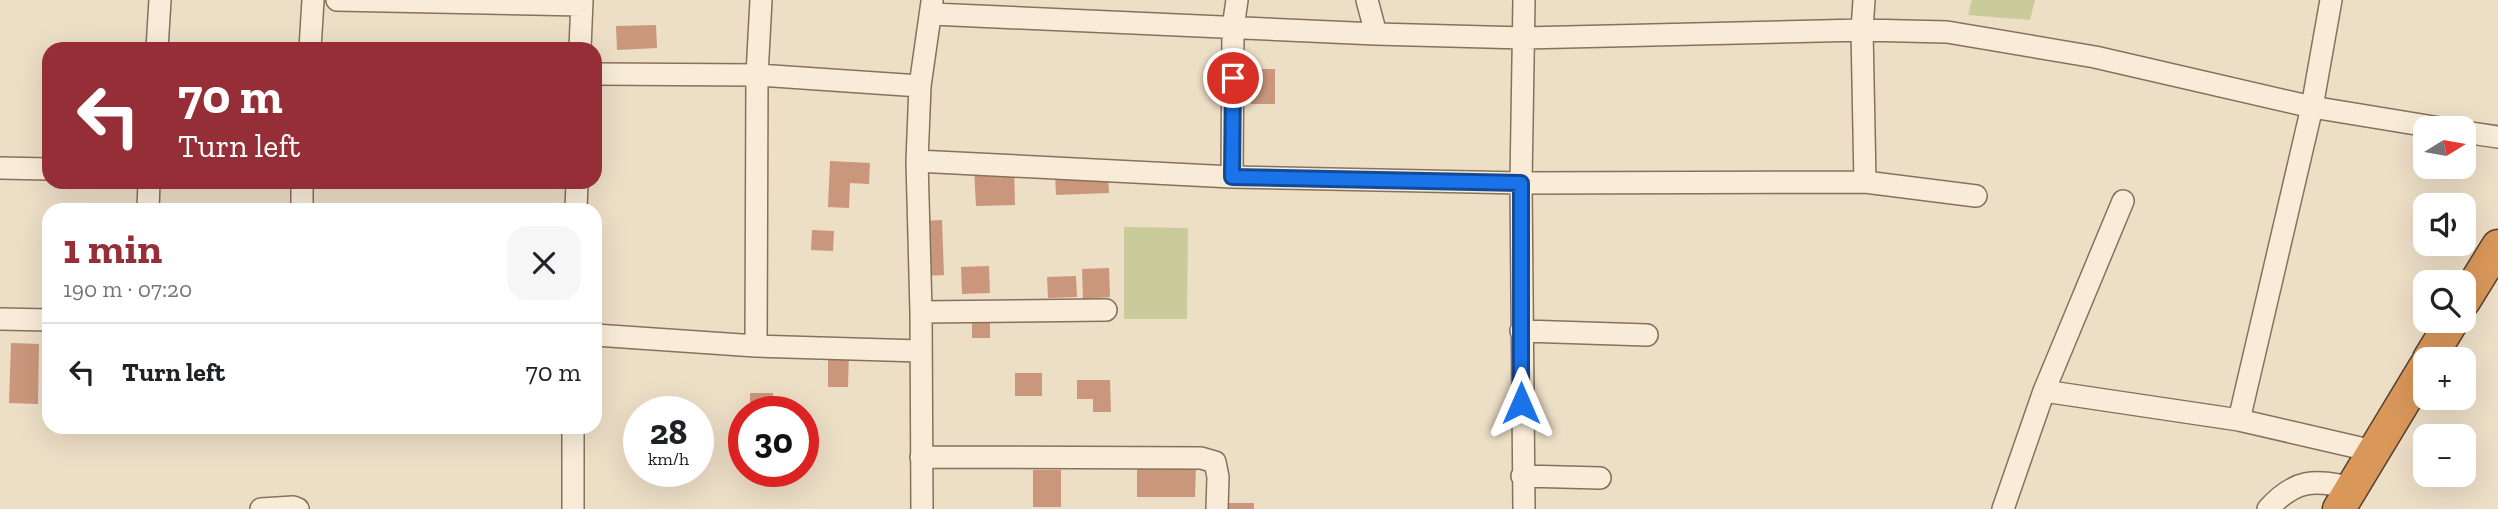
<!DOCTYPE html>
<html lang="en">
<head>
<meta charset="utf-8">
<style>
	body { margin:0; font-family:"Zilla Slab",serif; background:#f6f6f6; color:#202124; height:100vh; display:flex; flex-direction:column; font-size:26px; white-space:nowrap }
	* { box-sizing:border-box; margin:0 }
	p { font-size:23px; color:#757577 }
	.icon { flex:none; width:38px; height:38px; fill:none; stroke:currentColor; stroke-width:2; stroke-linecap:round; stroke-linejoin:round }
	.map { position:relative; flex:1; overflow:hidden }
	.details { position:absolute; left:42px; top:203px; width:560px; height:231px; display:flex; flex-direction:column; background:#fff; border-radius:21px; box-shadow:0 7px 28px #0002 }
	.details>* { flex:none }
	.top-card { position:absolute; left:42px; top:42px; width:560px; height:147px; border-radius:21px; box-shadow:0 7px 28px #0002; background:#952e37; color:#fff; overflow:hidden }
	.needle { width:46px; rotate:79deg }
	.buttons { position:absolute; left:2413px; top:116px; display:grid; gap:14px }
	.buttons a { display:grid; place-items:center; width:63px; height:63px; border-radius:14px; background:#fff; box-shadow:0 7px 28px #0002; font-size:35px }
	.speed { position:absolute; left:623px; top:396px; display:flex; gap:14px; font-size:35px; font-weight:700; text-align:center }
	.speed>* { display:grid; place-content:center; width:91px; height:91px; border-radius:50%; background:#fff; box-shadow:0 7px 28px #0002; line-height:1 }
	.speed small { font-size:18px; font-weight:400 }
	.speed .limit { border:10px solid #d22; background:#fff; color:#111 }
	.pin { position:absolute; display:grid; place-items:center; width:60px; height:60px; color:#fff; margin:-30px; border:4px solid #fff; border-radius:50%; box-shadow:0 2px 7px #0007 }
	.me { position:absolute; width:77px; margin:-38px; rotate:0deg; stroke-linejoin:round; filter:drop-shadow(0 0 5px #0008) }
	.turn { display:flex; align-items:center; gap:24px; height:147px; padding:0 21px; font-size:32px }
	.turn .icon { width:91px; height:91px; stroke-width:2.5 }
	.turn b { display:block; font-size:49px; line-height:60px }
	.round { display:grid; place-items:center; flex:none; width:74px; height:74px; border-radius:21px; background:#f6f6f6 }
	.summary { display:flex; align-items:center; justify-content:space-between; height:119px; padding:0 21px }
	h1 { font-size:42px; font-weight:700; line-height:52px; color:#952e37 }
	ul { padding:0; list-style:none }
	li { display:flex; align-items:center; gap:21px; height:98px; padding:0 21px; border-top:2px solid #e0e0e0 }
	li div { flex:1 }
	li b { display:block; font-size:26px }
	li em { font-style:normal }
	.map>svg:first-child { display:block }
	.green { fill:#c9cb9a }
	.building { fill:#ca977d }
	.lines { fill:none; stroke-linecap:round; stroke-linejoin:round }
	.minor-casing { stroke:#88705c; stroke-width:24 }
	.highway-casing { stroke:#563f30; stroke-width:35 }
	.minor { stroke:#f8ecd9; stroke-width:21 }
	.highway { stroke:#d9975a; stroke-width:32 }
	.route-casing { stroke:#114b97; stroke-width:18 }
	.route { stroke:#1a73e8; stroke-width:12 }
</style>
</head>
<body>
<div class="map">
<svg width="2498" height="509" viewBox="0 0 2498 509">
	<rect width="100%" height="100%" fill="#eddec6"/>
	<path class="green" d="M1972,0H2035L2030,20L1968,15Z
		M1124,227L1188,228L1187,319H1124Z"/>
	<path class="building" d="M656,25L657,48L617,50L616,26Z
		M1251,69H1275V104H1251Z
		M830,161L870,163L869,184L850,183L849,208L828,207Z
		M1014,167L1015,205L976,206L974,169Z
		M1108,172L1109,193L1056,195L1055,174Z
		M942,220L944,275L925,276L923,221Z
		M812,230L834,231L833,251L811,250Z
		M989,266L990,293L962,294L961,267Z
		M1109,268L1110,297L1083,299L1082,269Z
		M1076,276L1077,297L1048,298L1047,277Z
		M972,314H990V338H972Z
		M11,343L39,344L38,404L9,403Z
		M828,352H849L848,387H828Z
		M1015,373H1042V396H1015Z
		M1077,380H1110L1111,412H1093V399H1077Z
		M750,393H773V411H750Z
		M1137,463H1196L1195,497H1137Z
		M1033,470H1061V507H1033Z
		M1227,503H1254V509H1227Z"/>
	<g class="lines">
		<defs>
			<path id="minor" d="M337,0L582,5
				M1367,0L1376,34
				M1864,0L1862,30L1865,182
				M932,14L1376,34L1524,38L1862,30L1947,32L2095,57L2312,107L2440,128
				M157,49L160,0
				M310,49L313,0
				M580,49L582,0
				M595,74L757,75L920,86
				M2464,132L2498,137
				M917,161L1232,177L1521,183L1865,182L1976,196
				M0,168L49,169
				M1232,177L1233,28L1237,0
				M2123,201L2044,391L2239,420L2373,451
				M148,210L149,182
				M302,210V182
				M576,210L577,182
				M921,312L1106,310
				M0,319L49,320
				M1521,331L1647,335
				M595,335L756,346L920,351
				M756,346L757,75L761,0
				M2239,420L2312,107L2331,0
				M921,457L1201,458L1215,462L1218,477L1217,509
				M1522,476L1600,478
				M261,509L293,507L298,509
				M573,509V427
				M922,509L921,312L917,161L920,86L932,2
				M1524,509L1521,183L1524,0
				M2003,509L2044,391
				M2268,509C2295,479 2314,479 2352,488"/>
			<path id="highway" d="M2464,301L2498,246
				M2429,359L2453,320
				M2339,509L2426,365"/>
		</defs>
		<use href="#minor" class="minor-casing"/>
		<use href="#highway" class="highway-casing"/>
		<use href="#minor" class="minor"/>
		<use href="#highway" class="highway"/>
	</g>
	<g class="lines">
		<defs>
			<path id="route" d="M1233,78L1232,177L1521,183V403"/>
		</defs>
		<use href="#route" class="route-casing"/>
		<use href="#route" class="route"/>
	</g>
</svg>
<div class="buttons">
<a><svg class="needle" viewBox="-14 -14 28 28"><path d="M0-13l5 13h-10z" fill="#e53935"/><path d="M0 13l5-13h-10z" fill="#757577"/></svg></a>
<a><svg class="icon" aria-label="sound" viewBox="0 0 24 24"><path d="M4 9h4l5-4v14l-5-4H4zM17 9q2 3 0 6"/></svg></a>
<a><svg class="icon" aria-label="search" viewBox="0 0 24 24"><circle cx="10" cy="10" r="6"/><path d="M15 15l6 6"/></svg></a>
<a>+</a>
<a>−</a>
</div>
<div class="speed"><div>28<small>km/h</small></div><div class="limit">30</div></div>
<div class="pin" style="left:1233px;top:78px;background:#d93025"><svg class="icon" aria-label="arrive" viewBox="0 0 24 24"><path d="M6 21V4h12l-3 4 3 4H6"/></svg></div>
<svg class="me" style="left:1521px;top:403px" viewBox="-20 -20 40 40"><path d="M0-17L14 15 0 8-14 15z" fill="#1a73e8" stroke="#fff" stroke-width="4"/></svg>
<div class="top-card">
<div class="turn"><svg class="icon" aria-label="left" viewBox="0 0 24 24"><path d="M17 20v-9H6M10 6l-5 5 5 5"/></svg><div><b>70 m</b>Turn left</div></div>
</div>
<section class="details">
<div class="summary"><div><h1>1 min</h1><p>190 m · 07:20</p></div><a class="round"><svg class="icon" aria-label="close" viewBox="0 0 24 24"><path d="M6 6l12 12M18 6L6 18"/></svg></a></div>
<ul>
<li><svg class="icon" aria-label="left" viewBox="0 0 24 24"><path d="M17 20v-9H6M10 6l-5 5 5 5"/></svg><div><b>Turn left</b></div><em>70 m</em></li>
</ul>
</section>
</div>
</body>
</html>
